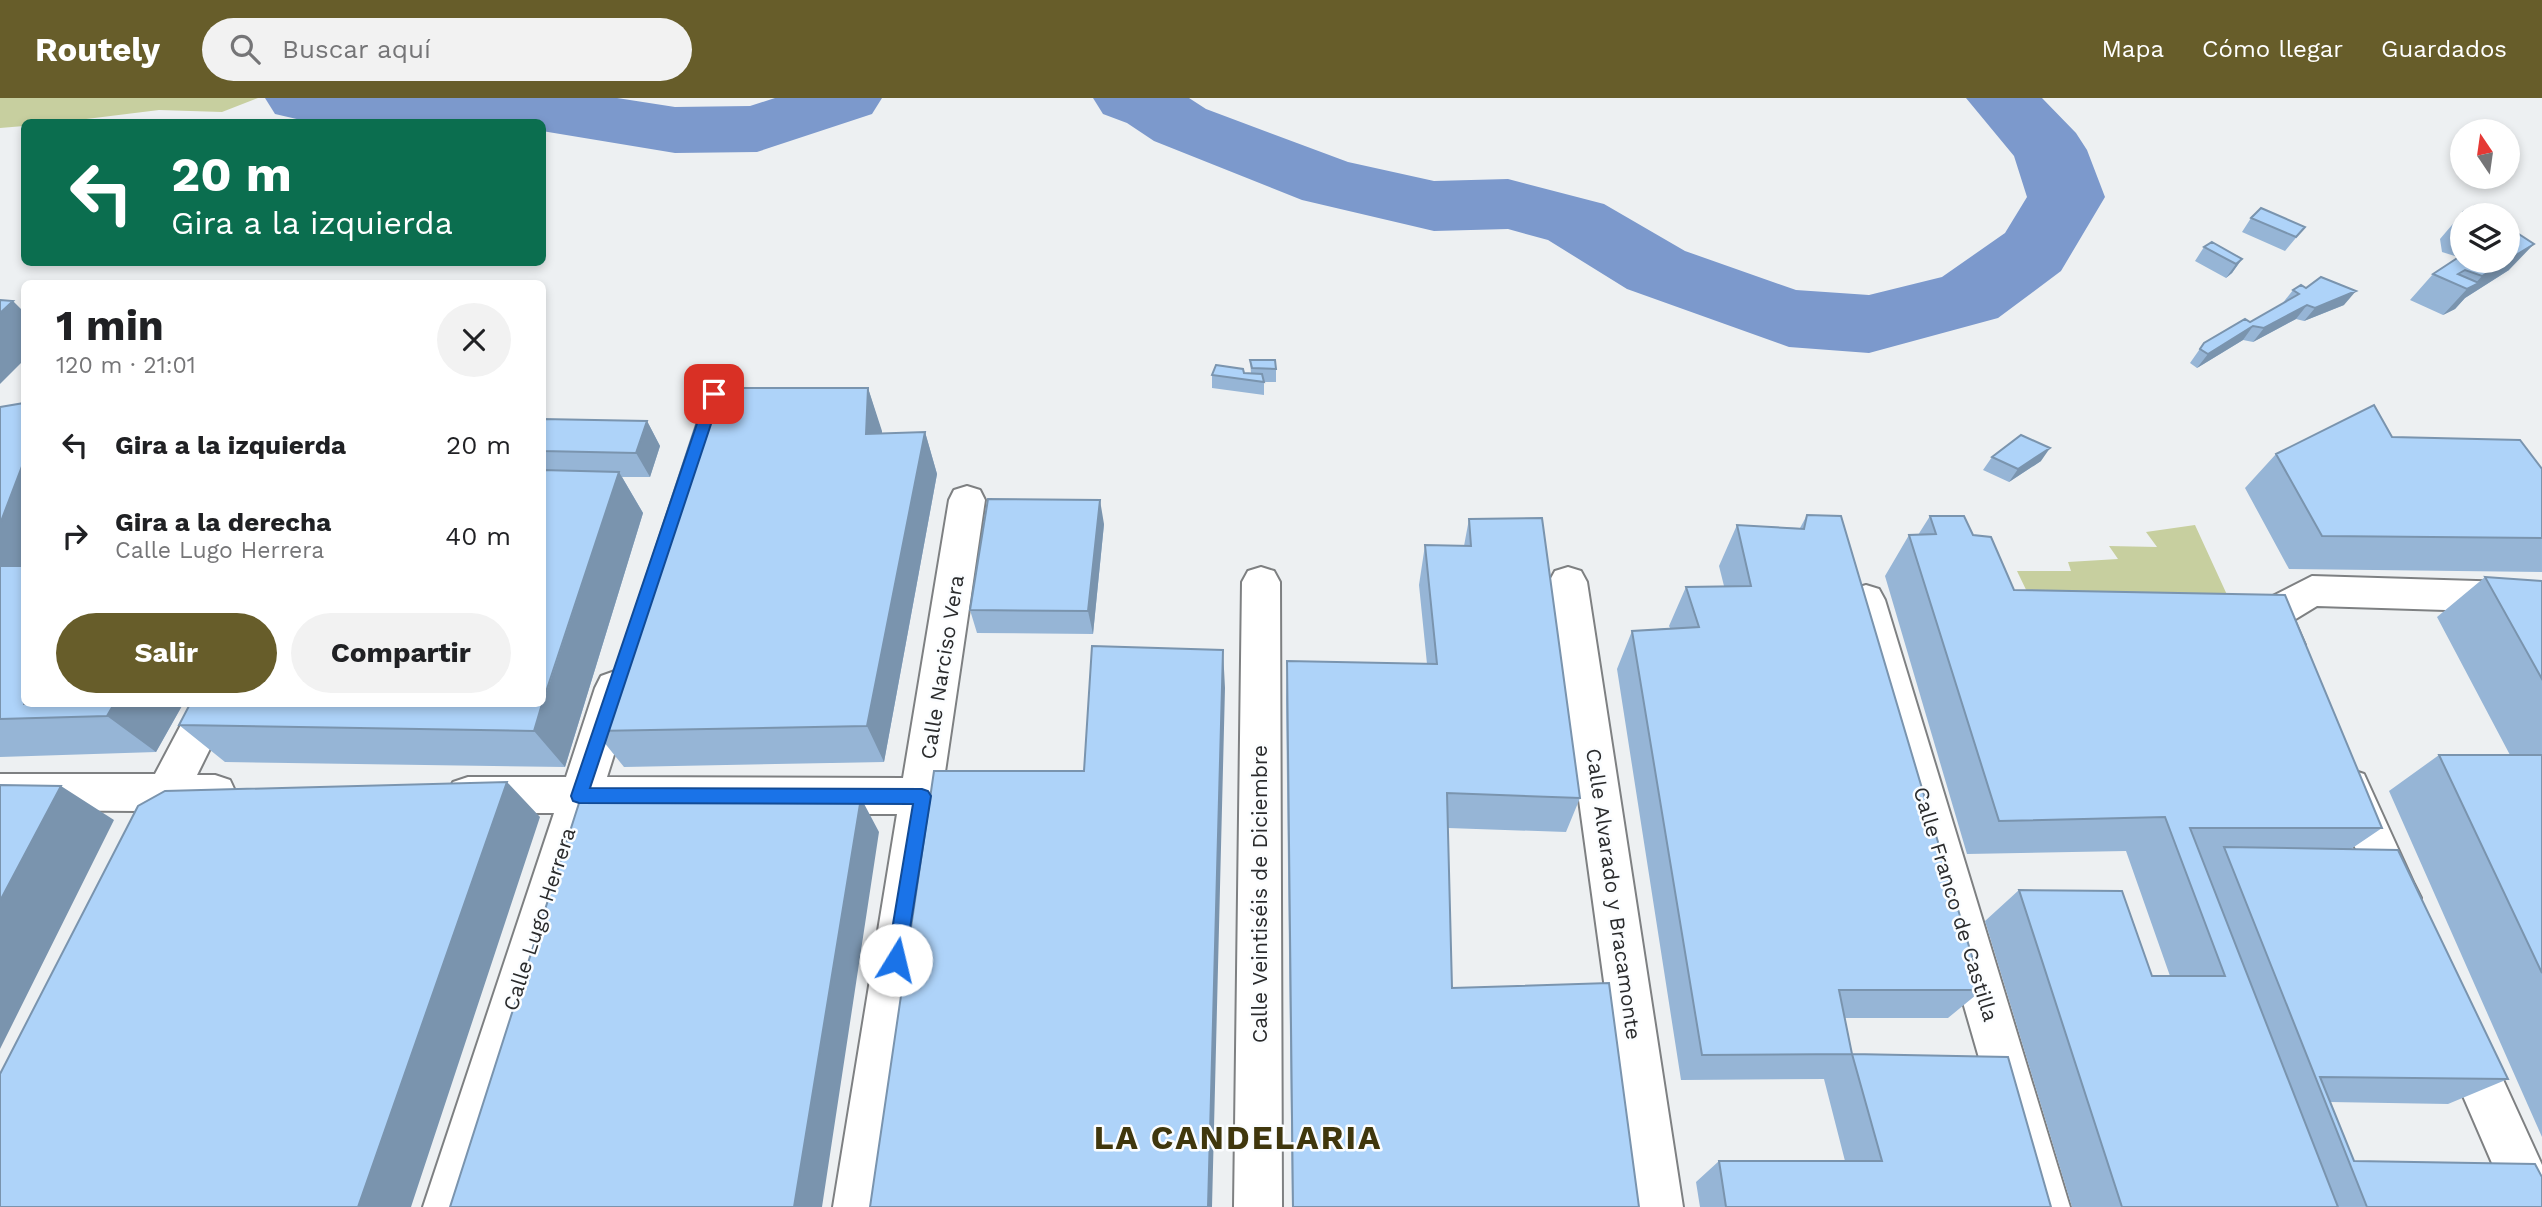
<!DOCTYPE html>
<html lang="es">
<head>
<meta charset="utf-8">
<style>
	body { margin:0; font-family:"Work Sans",sans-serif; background:#f2f2f2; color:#202124; height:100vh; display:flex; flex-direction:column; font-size:26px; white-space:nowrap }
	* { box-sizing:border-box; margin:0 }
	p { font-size:23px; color:#757577 }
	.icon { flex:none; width:38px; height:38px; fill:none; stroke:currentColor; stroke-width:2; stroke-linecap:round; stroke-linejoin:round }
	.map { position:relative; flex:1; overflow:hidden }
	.side { position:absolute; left:21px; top:182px; width:525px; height:427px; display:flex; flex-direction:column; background:#fff; border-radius:10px; box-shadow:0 4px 10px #0003 }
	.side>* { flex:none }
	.banner { position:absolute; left:21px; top:21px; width:525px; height:147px; border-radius:10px; box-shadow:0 4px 10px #0003; background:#0b6e4f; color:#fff; overflow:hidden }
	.needle { width:46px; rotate:347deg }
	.fabs { position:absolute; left:2450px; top:21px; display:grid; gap:14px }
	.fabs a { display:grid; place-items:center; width:70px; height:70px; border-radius:50%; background:#fff; box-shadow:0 4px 10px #0003; font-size:35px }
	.pin { position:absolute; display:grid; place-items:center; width:60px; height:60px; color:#fff; margin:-30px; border-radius:14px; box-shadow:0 4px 10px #0006 }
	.me { position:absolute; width:77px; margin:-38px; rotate:9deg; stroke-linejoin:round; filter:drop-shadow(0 0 5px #0008) }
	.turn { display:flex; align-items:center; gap:24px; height:147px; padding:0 35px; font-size:32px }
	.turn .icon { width:91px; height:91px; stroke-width:2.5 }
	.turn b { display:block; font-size:49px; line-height:60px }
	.round { display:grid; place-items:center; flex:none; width:74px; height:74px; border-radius:37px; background:#f2f2f2 }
	.head { display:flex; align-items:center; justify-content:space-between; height:119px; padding:0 35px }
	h1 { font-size:42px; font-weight:700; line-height:52px }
	.button { display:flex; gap:14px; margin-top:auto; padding:14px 35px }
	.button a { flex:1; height:80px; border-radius:42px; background:#675d2a; color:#fff; font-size:28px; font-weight:700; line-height:80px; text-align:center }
	.button a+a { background:#f2f2f2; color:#202124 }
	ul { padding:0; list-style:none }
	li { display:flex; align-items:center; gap:21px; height:91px; padding:0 35px }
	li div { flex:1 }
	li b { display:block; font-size:26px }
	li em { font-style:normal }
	header { display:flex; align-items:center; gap:42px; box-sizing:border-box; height:98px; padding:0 35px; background:#675d2a; color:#fff }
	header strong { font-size:33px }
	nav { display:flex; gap:38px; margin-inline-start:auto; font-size:24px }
	.search { width:490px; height:63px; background:#f2f2f2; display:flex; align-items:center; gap:18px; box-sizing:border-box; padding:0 24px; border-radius:38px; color:#757577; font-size:26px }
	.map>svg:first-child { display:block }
	.green { fill:#c7cf9f }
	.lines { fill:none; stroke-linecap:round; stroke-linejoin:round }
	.river { fill:#7c99cc; fill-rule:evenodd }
	.minor-casing { stroke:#7e8082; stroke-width:4 }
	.minor { fill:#fff; fill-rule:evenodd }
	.wall { fill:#96b5d6 }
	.shaded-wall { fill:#7a94ae }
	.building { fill:#aed3f9; stroke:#7a94ae; stroke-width:2 }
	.route { fill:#1a73e8; stroke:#114b97; stroke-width:2 }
	.labels { text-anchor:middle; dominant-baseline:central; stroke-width:5; stroke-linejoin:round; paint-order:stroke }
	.street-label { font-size:21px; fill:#2a2b2c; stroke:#fbfdff }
	.near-district-label { font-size:33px; font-weight:bold; letter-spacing:2px; fill:#40370d; stroke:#fbfdff }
</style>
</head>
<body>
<header>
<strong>Routely</strong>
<div class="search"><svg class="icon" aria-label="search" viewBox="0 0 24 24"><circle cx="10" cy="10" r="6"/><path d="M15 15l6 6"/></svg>Buscar aquí</div>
<nav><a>Mapa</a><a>Cómo llegar</a><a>Guardados</a></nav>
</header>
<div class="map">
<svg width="2542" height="1109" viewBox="0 0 2542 1109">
	<rect width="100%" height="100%" fill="#edf0f2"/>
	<path class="green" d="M0,0H258L222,14L159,12L62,24H24V28L0,30Z
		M2195,427L2245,536L2046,533L2017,473H2071L2068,464L2118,461L2109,448L2157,449L2146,434Z"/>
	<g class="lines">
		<path class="river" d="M265,0H617L675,9L750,8L775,0H882L872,16L757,54L675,55L542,33V24H336L301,22L275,16Z
			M1093,0H1189L1206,11L1348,64L1434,83L1508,81L1604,106L1685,153L1796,192L1869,197L1942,179L2005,135L2027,99L2014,58L1966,0H2042L2076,35L2087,52L2105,99L2061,173L1998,220L1869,255L1789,249L1627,191L1548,142L1508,131L1434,133L1302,102L1154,43L1127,25L1103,16Z"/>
		<defs>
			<path id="minor" d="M967,388L980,392L985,402L881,1109H833L897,716H595L471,1109H423L554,715H468L453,710L447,697L453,684L468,679H566L595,590L601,578L615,573L629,578L635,590L607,679L903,680L949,402L954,392Z
				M1261,469L1274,473L1280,484L1282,1109H1234L1242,484L1248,473Z
				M1568,469L1581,473L1587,484L1683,1109H1635L1549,484L1555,473Z
				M2312,478L2542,485V515L2317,508L2294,522L2305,547L2300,558L2286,563L2272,558L2253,516L2259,505Z
				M1866,487L1879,491L1885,502L2070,1109H2022L1847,502L1853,491Z
				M192,606H232L197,677H215L230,682L236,695L230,708L215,713H179L173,726L158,732L143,726L137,713L0,712V676H155Z
				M2349,671L2364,676L2414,786L2421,800L2414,814L2399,820L2384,814L2328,689L2334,676Z
				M2463,922L2479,929L2542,1067V1109H2511L2447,961L2440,945L2447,929Z"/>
		</defs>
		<use href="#minor" class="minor-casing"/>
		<use href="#minor" class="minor"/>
	</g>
	<path class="wall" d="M2463,114L2489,117H2462V163L2509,172L2465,200L2455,211L2443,217L2410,202L2433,176L2458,159L2442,154L2440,141Z
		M2251,120L2305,129L2285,153L2242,134Z
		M2204,149L2242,161L2232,175L2226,180L2195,163Z
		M2293,192L2344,207L2304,223L2296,221L2253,244L2243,242L2197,270L2190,265L2204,245L2250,224L2282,206Z
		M1250,262L1276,271V284H1264V297L1212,290V277L1251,275Z
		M868,290L882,336L925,334L937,376L884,664L624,669L595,633Z
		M0,309L24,606H183L156,654L0,659Z
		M542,321L647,323L660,348L650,379H622L643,415L565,669L225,664L179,627L542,606Z
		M2392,339L2542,371V474L2289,471L2245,390L2276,356Z
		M1992,359L2041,363L2009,384L1983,372Z
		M1807,417L1982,892L1948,920H1845L1852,956L2051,1109H1700L1696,1084L1719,1063H1845L1824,981L1681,982L1617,571L1632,533L1670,530L1669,528L1686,489L1724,488L1719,468L1737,427L1800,430Z
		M1930,418L1973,437L2014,492L2382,730L2351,751L2508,981L2448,1006L2330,1004L2354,1063L2542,1109H2072L1985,823L2019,792L2152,878H2170L2126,753L1967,756L1885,478L1909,437H1918Z
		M1469,421L1580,700L1566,734L1448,730L1452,890L1639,1109H1292L1286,601L1287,563L1427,566L1419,487L1425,447L1464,448Z
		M1104,426L1093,536L977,535L970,512Z
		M2485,479L2542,483V1039L2389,693L2439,657H2510L2437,519Z"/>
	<path class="shaded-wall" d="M2534,146L2509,172L2465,200L2455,211L2443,217L2467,191L2473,188L2482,178Z
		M2242,161L2232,175L2226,180L2236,166Z
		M2356,193L2344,207L2304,223L2315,210Z
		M13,203L24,214V262L0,286V215Z
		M2307,207L2296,221L2253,244L2264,230Z
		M2253,228L2243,242L2197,270L2208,256Z
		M868,290L882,333L880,378L866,336Z
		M647,323L660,348L650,379L636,355Z
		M925,334L937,376L884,664L867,628Z
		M2050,350L2041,363L2009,384L2018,371Z
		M24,363V501L0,482V426Z
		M619,374L643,415L565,669L534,633Z
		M1100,402L1104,426L1093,536L1088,513Z
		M1223,552L1225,590L1212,1109H1208Z
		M114,606H183L156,654L107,618Z
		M507,684L540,719L411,1109H358Z
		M61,688L114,722L0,951V803Z
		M861,700L879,734L822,1109H794Z"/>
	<path class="building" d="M2475,108L2489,117H2463V114Z
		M2261,110L2305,129L2296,139L2251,120Z
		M2508,129L2534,146L2508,162Z
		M2212,144L2242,161L2236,166L2204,149Z
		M2462,157V163H2507L2482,178L2465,172L2458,176L2479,185L2467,191L2433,176Z
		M2321,179L2356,193L2315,210L2307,207L2264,230L2253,228L2208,256L2200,251L2204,245L2245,221L2250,224L2299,196L2293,192L2301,187L2306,190Z
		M0,202L13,203L0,215Z
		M1250,262H1275L1276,271L1252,270Z
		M1216,267L1243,271L1244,275L1262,276L1264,284L1212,277Z
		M708,290H868L866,336L925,334L867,628L595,633Z
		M24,305V363L0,426V309Z
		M2374,307L2392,339L2520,342L2542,371V440L2322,438L2276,356Z
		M542,321L647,323L636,355L542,353Z
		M2021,337L2050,350L2018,371L1992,359Z
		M542,372L619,374L542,606Z
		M988,401L1100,402L1088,513L970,512Z
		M1807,417L1841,418L1982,892H1839L1852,956L2008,959L2051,1109H1726L1719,1063H1882L1852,956L1702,957L1632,533L1699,529L1686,489L1751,488L1737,427L1804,431Z
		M1930,418H1964L1973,437L1991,439L2014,492L2285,497L2382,730H2190L2338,1109H2122L2019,792L2122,793L2152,878H2225L2165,719L1999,723L1909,437L1936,436Z
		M1542,420L1580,700L1447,695L1452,890L1609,885L1639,1109H1293L1287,563L1437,566L1425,447L1471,448L1469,421Z
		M0,468H24V606H114L107,618L0,621Z
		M2485,479L2542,483V581Z
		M1092,548L1223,552L1208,1109H870L934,673H1084Z
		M190,606H542L534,633L179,627Z
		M2439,657H2542V875Z
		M507,684L358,1109H0V976L138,708L165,693Z
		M0,687L61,688L0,803Z
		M861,700L794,1109H450L580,702Z
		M2224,749L2398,752L2508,981L2320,979L2354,1063L2535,1066L2542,1079V1109H2367Z"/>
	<path class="route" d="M714,291L721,296L590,690L922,691L928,693L931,698L905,862L903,869L896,871L890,869L887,862L913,706L579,705L573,703L571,698L707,296Z"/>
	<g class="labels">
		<g class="street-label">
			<text transform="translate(942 569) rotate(-81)">Calle Narciso Vera</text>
			<text transform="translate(1259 796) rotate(-90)">Calle Veintiséis de Diciembre</text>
			<text transform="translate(1614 796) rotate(82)">Calle Alvarado y Bracamonte</text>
			<text transform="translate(1956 806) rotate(73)">Calle Franco de Castilla</text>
			<text transform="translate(539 821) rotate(-72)">Calle Lugo Herrera</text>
		</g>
		<g class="near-district-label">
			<text x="1238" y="1039">LA CANDELARIA</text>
		</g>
	</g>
</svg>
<div class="fabs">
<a><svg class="needle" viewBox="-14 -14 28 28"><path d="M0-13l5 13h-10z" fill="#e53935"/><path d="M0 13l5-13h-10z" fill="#757577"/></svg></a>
<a><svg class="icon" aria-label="layers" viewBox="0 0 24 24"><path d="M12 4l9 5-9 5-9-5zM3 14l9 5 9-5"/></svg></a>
</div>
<div class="pin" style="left:714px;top:296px;background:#d93025"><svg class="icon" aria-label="arrive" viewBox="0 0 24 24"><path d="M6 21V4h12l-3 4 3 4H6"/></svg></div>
<svg class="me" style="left:896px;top:862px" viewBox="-20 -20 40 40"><circle r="19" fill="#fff"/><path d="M0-13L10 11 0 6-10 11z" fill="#1a73e8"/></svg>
<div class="banner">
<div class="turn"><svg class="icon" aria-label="left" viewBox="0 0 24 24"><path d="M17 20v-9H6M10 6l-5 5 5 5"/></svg><div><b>20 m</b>Gira a la izquierda</div></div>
</div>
<section class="side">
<div class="head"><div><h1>1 min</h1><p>120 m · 21:01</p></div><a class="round"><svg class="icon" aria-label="close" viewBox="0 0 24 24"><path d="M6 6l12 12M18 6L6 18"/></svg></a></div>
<ul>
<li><svg class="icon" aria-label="left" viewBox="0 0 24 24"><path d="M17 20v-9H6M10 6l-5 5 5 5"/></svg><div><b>Gira a la izquierda</b></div><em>20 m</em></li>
<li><svg class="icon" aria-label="right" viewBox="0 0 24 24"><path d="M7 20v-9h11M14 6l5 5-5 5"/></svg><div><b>Gira a la derecha</b><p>Calle Lugo Herrera</p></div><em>40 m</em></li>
</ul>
<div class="button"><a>Salir</a><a>Compartir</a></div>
</section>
</div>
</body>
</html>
